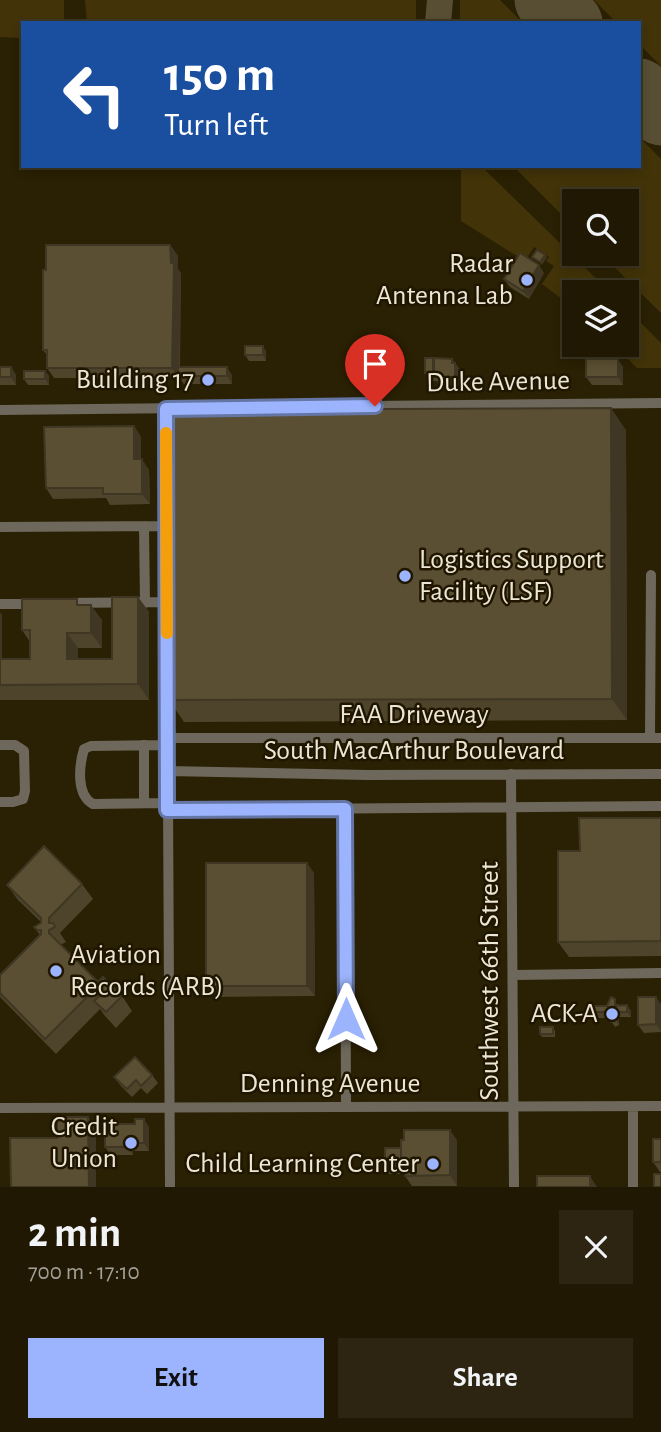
<!DOCTYPE html>
<html lang="en">
<head>
<meta charset="utf-8">
<style>
	body { margin:0; font-family:"Alegreya Sans",sans-serif; background:#2d2511; color:#f1f3f6; height:100vh; display:flex; flex-direction:column; font-size:26px; white-space:nowrap }
	* { box-sizing:border-box; margin:0 }
	p { font-size:23px; color:#a2a099 }
	.icon { flex:none; width:38px; height:38px; fill:none; stroke:currentColor; stroke-width:2; stroke-linecap:round; stroke-linejoin:round }
	.map { position:relative; height:1187px; overflow:hidden }
	.panel { display:flex; flex-direction:column; background:#201802; flex:1 }
	.panel>* { flex:none }
	.guide { position:absolute; left:21px; top:21px; width:620px; height:147px; border-radius:0px; box-shadow:0 4px 10px #0003,0 0 0 2px #3d3724; background:#1a4fa0; color:#fff; overflow:hidden }
	.fabs { position:absolute; left:562px; top:189px; display:grid; gap:14px }
	.fabs a { display:grid; place-items:center; width:77px; height:77px; border-radius:0px; background:#201802; box-shadow:0 4px 10px #0003,0 0 0 2px #3d3724; font-size:35px }
	.pin { position:absolute; display:grid; place-items:center; width:60px; height:60px; color:#fff; margin:-72px -30px; border-radius:50% 50% 50% 0; rotate:-45deg; box-shadow:0 0 7px #0007 }
	.pin .icon { rotate:45deg }
	.me { position:absolute; width:77px; margin:-38px; rotate:0deg; stroke-linejoin:round; filter:drop-shadow(0 0 5px #0008) }
	.turn { display:flex; align-items:center; gap:24px; height:147px; padding:0 28px; font-size:32px }
	.turn .icon { width:91px; height:91px; stroke-width:2.5 }
	.turn b { display:block; font-size:49px; line-height:60px }
	.round { display:grid; place-items:center; flex:none; width:74px; height:74px; border-radius:0px; background:#2d2511 }
	.overview { display:flex; align-items:center; justify-content:space-between; height:119px; padding:0 28px }
	h1 { font-size:42px; font-weight:600; line-height:52px }
	.action { display:flex; gap:14px; margin-top:auto; padding:14px 28px }
	.action a { flex:1; height:80px; border-radius:0px; background:#9bb4fd; color:#111; font-size:28px; font-weight:600; line-height:80px; text-align:center }
	.action a+a { background:#2d2511; color:#f1f3f6 }
	.map>svg:first-child { display:block }
	.green { fill:#423308 }
	.lines { fill:none; stroke-linecap:round; stroke-linejoin:round }
	.taxiway { stroke:#574e34; stroke-width:26 }
	.runway { stroke:#574e34; stroke-width:65 }
	.minor { stroke:#6d685b; stroke-width:10 }
	.wall { fill:#4d442b }
	.shaded-wall { fill:#3f3723 }
	.building { fill:#5a4f32; stroke:#3f3723; stroke-width:2 }
	.route-casing { stroke:#6575a4; stroke-width:18 }
	.route { stroke:#9bb4fd; stroke-width:12 }
	.slow { stroke:#f59e0b; stroke-width:12 }
	.poi-dot { fill:#9bb4fd; stroke:#201600; stroke-width:2.5 }
	.labels { text-anchor:middle; dominant-baseline:central; stroke-width:5; stroke-linejoin:round; paint-order:stroke }
	.poi-label { font-size:28px; fill:#ece6d5; stroke:#201600; text-anchor:end }
	.street-label { font-size:28px; fill:#ece6d5; stroke:#201600 }
</style>
</head>
<body>
<div class="map">
<svg width="661" height="1187" viewBox="0 0 661 1187">
	<rect width="100%" height="100%" fill="#2a2003"/>
	<path class="green" d="M0,0H64V20L63,23H23V38L0,37Z
		M85,0H416V23H87Z
		M460,0H500L523,23H460Z
		M594,0H661V66L639,44V23H617Z
		M639,137L661,159V313L601,254H626V201H574V227L513,166H639Z
		M481,166L610,292H574V308L542,284L554,266L546,261L549,257L534,247L525,261L461,221V167Z
		M627,309L661,343V368H637L614,345H626Z"/>
	<g class="lines">
		<path class="taxiway" d="M438,23L440,0"/>
		<path class="runway" d="M547,0L570,23
			M639,91L661,113"/>
		<path class="minor" d="M166,409L170,1187
			M0,410L661,403
			M144,526L145,603
			M0,527L166,526
			M66,603L166,602
			M0,604H36
			M167,738H661
			M650,738L651,575
			M0,745H15L24,751L25,791L23,799L13,802H0
			M144,745V803
			M167,745L91,746L84,749C79,766 76,795 93,804L167,803
			M167,771L368,775L661,774
			M511,774L514,1187
			M345,809L346,1107
			M167,810L661,806
			M513,975L661,973
			M633,1106V1187
			M0,1108L661,1106"/>
	</g>
	<path class="wall" d="M170,245L178,256V269L181,273L180,367L232,375V384H184L179,378H54L47,368V355L43,350Z
		M544,273L529,299L510,287L504,279Z
		M611,346V359L623,367V385H592L586,377L602,359L600,356Z
		M266,351V361H249L245,355Z
		M433,358L434,360L452,359L461,371V385H440L437,381H430L425,373Z
		M0,367H11L16,375V385H0Z
		M45,371L49,376V385H28L24,379Z
		M134,426L141,437V459L149,470L150,504L110,505L106,498L53,499L46,488Z
		M626,430L627,720L184,722L169,700Z
		M138,597L149,612V700H0V613L2,615V659H30V642L22,630L82,605L102,620V648H78V659H112Z
		M661,818V956L569,957L558,942L580,851Z
		M307,863L314,873L315,996L214,997L206,986Z
		M82,884L93,899L60,933L66,942L60,945L98,982L122,996L132,1011L116,1028L105,1016L100,1009L56,1054L0,997V975L40,935L34,927L41,922L18,900L7,885Z
		M619,1004V1006L627,1005L631,1011V1017H618L619,1025L615,1027L609,1018H593L589,1012L607,1006Z
		M661,1004V1032L644,1033L638,1025Z
		M555,1030V1037H542L540,1034Z
		M152,1075L158,1083L147,1094L141,1088L132,1097L120,1085L114,1077Z
		M149,1127V1151H133V1155H111L105,1147Z
		M661,1139V1172H660L653,1162Z
		M457,1140V1186H412L405,1176V1174H389L385,1168L401,1148Z"/>
	<path class="shaded-wall" d="M170,245L178,256V269L181,273L179,378L172,368Z
		M545,255L547,257L542,265L540,262Z
		M539,265L544,273L529,299L523,291Z
		M605,345H610L611,346V362L605,354Z
		M263,346L266,351V361L263,355Z
		M452,359L461,371V385L455,377Z
		M618,359L623,367V385L618,377Z
		M11,367L16,375V385L11,377Z
		M227,367L232,375V384L227,376Z
		M45,371L49,376V385L45,379Z
		M611,408L626,430L627,720L612,699Z
		M134,426L141,437V470L134,459Z
		M142,459L149,470L150,504L142,494Z
		M138,597L149,612V700L138,684Z
		M91,605L102,620V648L91,633Z
		M0,613L2,615V674L0,672Z
		M67,633L78,648V674L67,659Z
		M307,863L314,873L315,996L307,986Z
		M656,997L661,1004V1031L656,1024Z
		M627,1005L631,1011V1017L627,1012Z
		M614,1012L618,1017L619,1025L616,1020Z
		M88,1117L96,1127V1187H89Z
		M144,1119L149,1127V1151L144,1143Z
		M450,1130L457,1140V1186L450,1175Z
		M127,1143L133,1151V1155L127,1147Z
		M590,1176L597,1187H590Z"/>
	<path class="building" d="M46,245H170L171,263H174L172,368H47V350H43V270H46Z
		M537,250L545,255L540,262L532,257Z
		M520,253L539,265L523,291L504,279Z
		M600,345H605V354L600,356Z
		M245,346H263V355H245Z
		M425,358H433V373H425Z
		M434,358L452,359V363H455V377H434Z
		M586,359H618V377H586Z
		M0,367H11V377H0Z
		M178,367H227V376H178Z
		M24,371H45V379H24Z
		M611,408L612,699L169,700L168,410Z
		M134,426V459H142V494H103V488H46L44,427Z
		M112,597H138V684L0,685V659H30V630H22V599H77V605H91V633H67V659H112Z
		M579,818H661V941L558,942V851H580Z
		M44,846L82,884L49,918V923H53L55,927L49,930V933L98,982L103,977L122,996L106,1012L94,1001L101,995L95,989L45,1039L0,993V975L41,934V930H37L34,927L41,923V918L7,885Z
		M495,861H499V872H495Z
		M206,863H307V986H206Z
		M611,997L615,999V1006L627,1005V1012H614L616,1020L611,1022L606,1012H589V1006H607Z
		M638,997H656V1024L638,1025Z
		M540,1027H553V1034H540Z
		M135,1057L152,1075L141,1086L136,1080L127,1089L114,1077Z
		M57,1117H88L89,1187H11L10,1138H57Z
		M135,1119H144V1143H127V1147H105V1124H135Z
		M404,1130H450V1175L405,1176V1165H401V1140H404Z
		M653,1139H661V1162H653Z
		M385,1148H401V1165L403,1168H385Z
		M654,1174H661V1187H654Z
		M537,1176H590V1187H537Z"/>
	<g class="lines">
		<defs>
			<path id="route" d="M346,1019L345,809L167,810L166,409L375,406"/>
		</defs>
		<use href="#route" class="route-casing"/>
		<use href="#route" class="route"/>
		<path class="slow" d="M166,433L167,633"/>
	</g>
	<g class="poi-dot">
		<circle cx="527" cy="280" r="7"/>
		<circle cx="208" cy="380" r="7"/>
		<circle cx="405" cy="576" r="7"/>
		<circle cx="56" cy="971" r="7"/>
		<circle cx="612" cy="1014" r="7"/>
		<circle cx="131" cy="1143" r="7"/>
		<circle cx="433" cy="1164" r="7"/>
	</g>
	<g class="labels">
		<g class="poi-label">
			<text x="513" y="264">Radar<tspan x="513" dy="32">Antenna Lab</tspan></text>
			<text x="194" y="380">Building 17</text>
			<text x="419" y="560" text-anchor="start">Logistics Support<tspan x="419" dy="32">Facility (LSF)</tspan></text>
			<text x="70" y="955" text-anchor="start">Aviation<tspan x="70" dy="32">Records (ARB)</tspan></text>
			<text x="598" y="1014">ACK-A</text>
			<text x="117" y="1127">Credit<tspan x="117" dy="32">Union</tspan></text>
			<text x="419" y="1164">Child Learning Center</text>
		</g>
		<g class="street-label">
			<text transform="translate(498 382) rotate(-1)">Duke Avenue</text>
			<text x="414" y="715">FAA Driveway</text>
			<text x="414" y="751">South MacArthur Boulevard</text>
			<text transform="translate(490 981) rotate(-90)">Southwest 66th Street</text>
			<text x="330" y="1084">Denning Avenue</text>
		</g>
	</g>
</svg>
<div class="fabs">
<a><svg class="icon" aria-label="search" viewBox="0 0 24 24"><circle cx="10" cy="10" r="6"/><path d="M15 15l6 6"/></svg></a>
<a><svg class="icon" aria-label="layers" viewBox="0 0 24 24"><path d="M12 4l9 5-9 5-9-5zM3 14l9 5 9-5"/></svg></a>
</div>
<div class="pin" style="left:375px;top:406px;background:#d93025"><svg class="icon" aria-label="arrive" viewBox="0 0 24 24"><path d="M6 21V4h12l-3 4 3 4H6"/></svg></div>
<svg class="me" style="left:346px;top:1019px" viewBox="-20 -20 40 40"><path d="M0-17L14 15 0 8-14 15z" fill="#9bb4fd" stroke="#fff" stroke-width="4"/></svg>
<div class="guide">
<div class="turn"><svg class="icon" aria-label="left" viewBox="0 0 24 24"><path d="M17 20v-9H6M10 6l-5 5 5 5"/></svg><div><b>150 m</b>Turn left</div></div>
</div>
</div>
<section class="panel">
<div class="overview"><div><h1>2 min</h1><p>700 m · 17:10</p></div><a class="round"><svg class="icon" aria-label="close" viewBox="0 0 24 24"><path d="M6 6l12 12M18 6L6 18"/></svg></a></div>
<div class="action"><a>Exit</a><a>Share</a></div>
</section>
</body>
</html>
